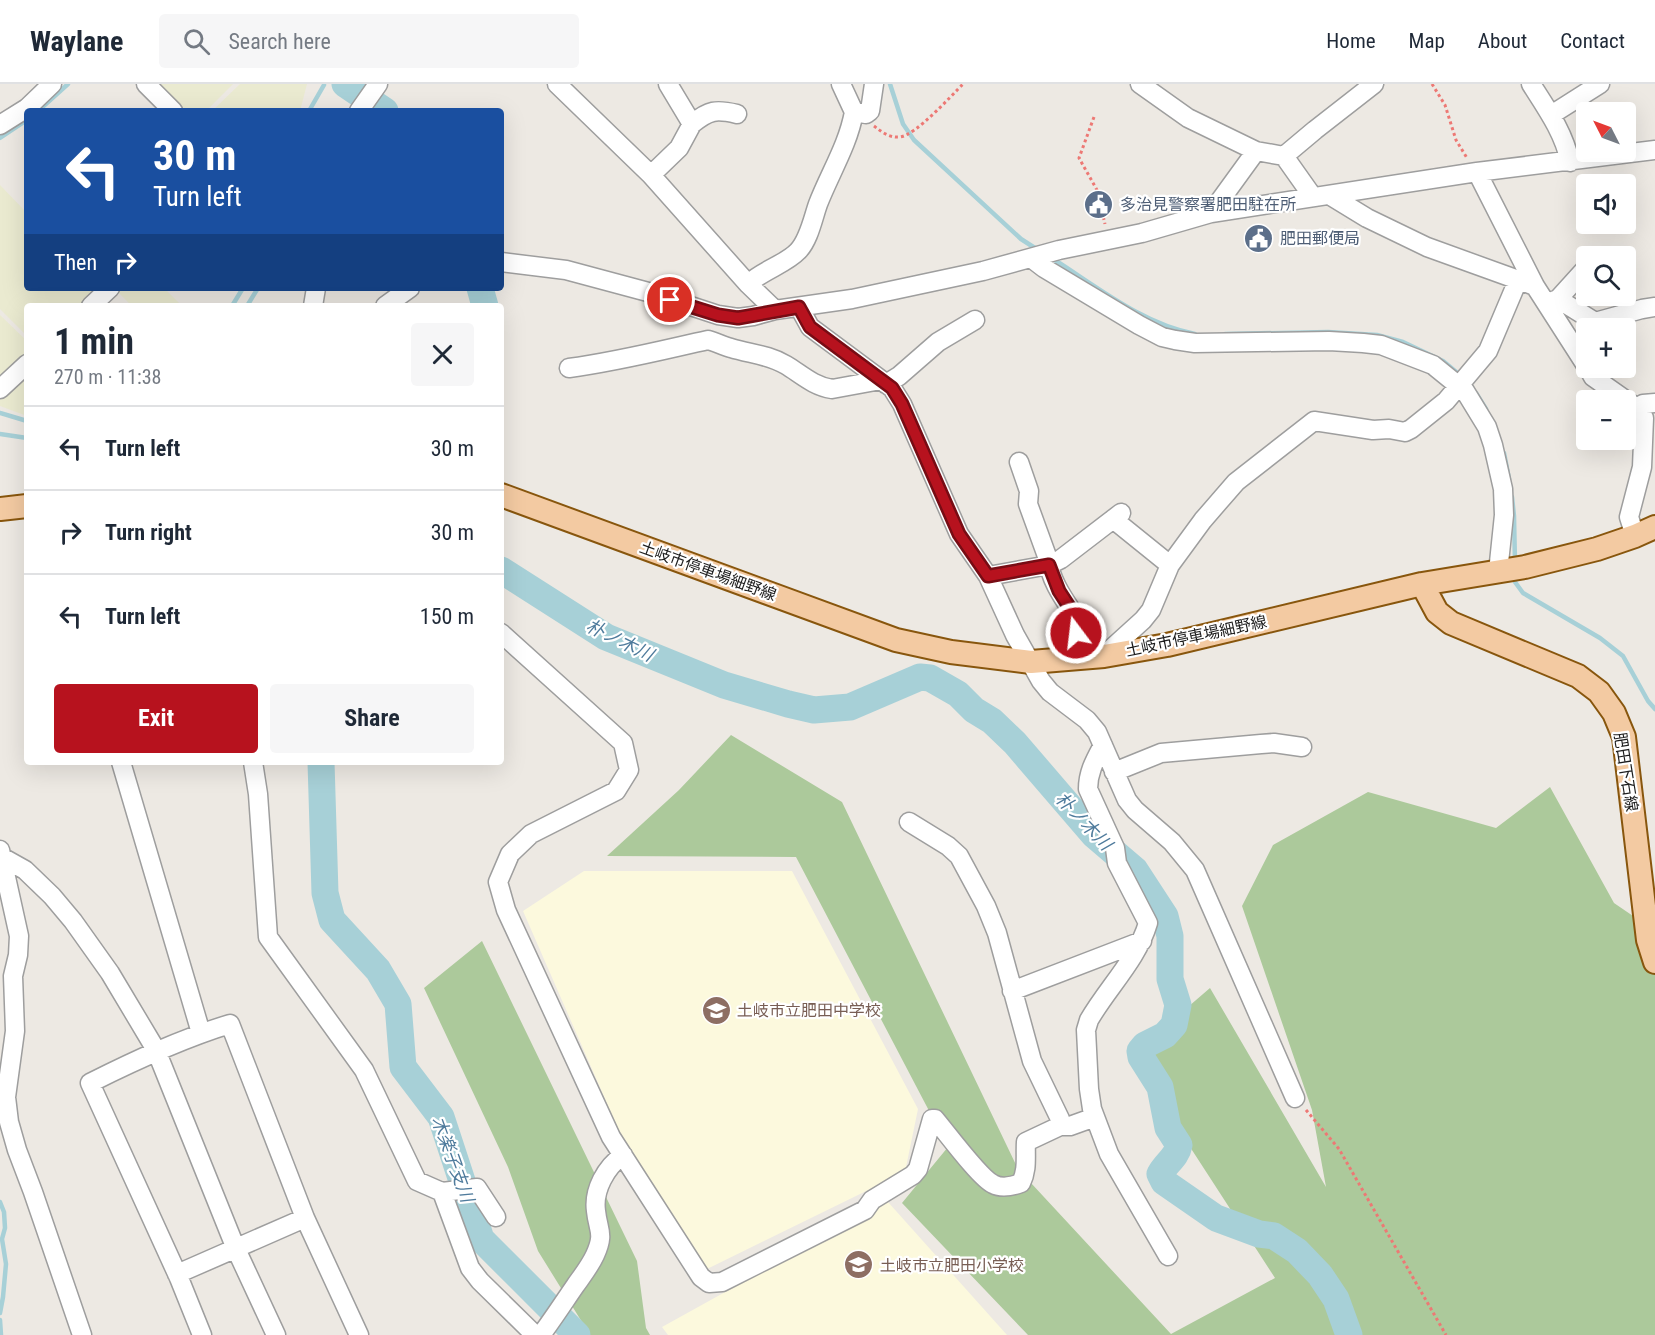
<!DOCTYPE html>
<html lang="en">
<head>
<meta charset="utf-8">
<style>
	body { margin:0; font-family:"Roboto Condensed","Noto Sans JP",sans-serif; background:#f6f6f7; color:#1f2937; height:100vh; display:flex; flex-direction:column; font-size:22px; white-space:nowrap }
	* { box-sizing:border-box; margin:0 }
	p { font-size:20px; color:#747a83 }
	.icon { flex:none; width:33px; height:33px; fill:none; stroke:currentColor; stroke-width:2; stroke-linecap:round; stroke-linejoin:round }
	.map { position:relative; flex:1; overflow:hidden }
	.details { position:absolute; left:24px; top:219px; width:480px; height:462px; display:flex; flex-direction:column; background:#fff; border-radius:6px; box-shadow:0 6px 24px #0002 }
	.details>* { flex:none }
	.top-card { position:absolute; left:24px; top:24px; width:480px; height:183px; border-radius:6px; box-shadow:0 6px 24px #0002; background:#1a4fa0; color:#fff; overflow:hidden }
	.needle { width:39px; rotate:312deg }
	.buttons { position:absolute; left:1576px; top:18px; display:grid; gap:12px }
	.buttons a { display:grid; place-items:center; width:60px; height:60px; border-radius:6px; background:#fff; box-shadow:0 6px 24px #0002; font-size:30px }
	.pin { position:absolute; display:grid; place-items:center; width:51px; height:51px; color:#fff; margin:-26px; border:3px solid #fff; border-radius:50%; box-shadow:0 2px 6px #0007 }
	.me { position:absolute; width:66px; margin:-33px; rotate:345deg; stroke-linejoin:round; filter:drop-shadow(0 0 4px #0008) }
	.turn { display:flex; align-items:center; gap:21px; height:126px; padding:0 30px; font-size:27px }
	.turn .icon { width:78px; height:78px; stroke-width:2.5 }
	.turn b { display:block; font-size:42px; line-height:51px }
	.then { display:flex; align-items:center; height:57px; padding:0 30px; background:#0003; gap:12px; font-size:22px }
	.round { display:grid; place-items:center; flex:none; width:63px; height:63px; border-radius:6px; background:#f6f6f7 }
	.overview { display:flex; align-items:center; justify-content:space-between; height:102px; padding:0 30px }
	h1 { font-size:36px; font-weight:700; line-height:45px }
	.button { display:flex; gap:12px; margin-top:auto; padding:12px 30px }
	.button a { flex:1; height:69px; border-radius:6px; background:#b7121e; color:#fff; font-size:24px; font-weight:700; line-height:69px; text-align:center }
	.button a+a { background:#f6f6f7; color:#1f2937 }
	ul { padding:0; list-style:none }
	li { display:flex; align-items:center; gap:18px; height:84px; padding:0 30px; border-top:2px solid #e0e1e3 }
	li div { flex:1 }
	li b { display:block; font-size:22px }
	li em { font-style:normal }
	header { display:flex; align-items:center; gap:36px; box-sizing:border-box; height:84px; padding:0 30px; background:#fff; border-bottom:2px solid #e0e1e3 }
	header strong { font-size:28px }
	nav { display:flex; gap:33px; margin-inline-start:auto; font-size:21px }
	.search { width:420px; height:54px; background:#f6f6f7; display:flex; align-items:center; gap:15px; box-sizing:border-box; padding:0 21px; border-radius:6px; color:#747a83; font-size:22px }
	.map>svg:first-child { display:block }
	.education { fill:#fcf9dd }
	.farmland { fill:#eaead0 }
	.forest { fill:#acc99b }
	.lines { fill:none; stroke-linecap:round; stroke-linejoin:round }
	.stream { stroke:#a7d0d7; stroke-width:4.5 }
	.river { stroke:#a7d0d7; stroke-width:27 }
	.minor-casing { stroke:#9e9e9e; stroke-width:21 }
	.major-casing { stroke:#88560d; stroke-width:26 }
	.path { stroke:#ed7874; stroke-width:3; stroke-dasharray:3 3; stroke-linecap:butt }
	.minor { stroke:#fff; stroke-width:18 }
	.major { stroke:#f3caa2; stroke-width:22 }
	.route-casing { stroke:#770c14; stroke-width:15 }
	.route { stroke:#b7121e; stroke-width:10 }
	.labels { text-anchor:middle; dominant-baseline:central; stroke-width:4.5; stroke-linejoin:round; paint-order:stroke }
	.service-label { font-size:16px; fill:#4e5e75; stroke:#fff; text-anchor:start }
	.street-label { font-size:16px; fill:#1d1d1d; stroke:#fff }
	.education-label { font-size:16px; fill:#785e54; stroke:#fff; text-anchor:start }
	.water-label { font-size:18px; font-style:italic; fill:#4f7b9c; stroke:#fff }
</style>
</head>
<body>
<header>
<strong>Waylane</strong>
<div class="search"><svg class="icon" aria-label="search" viewBox="0 0 24 24"><circle cx="10" cy="10" r="6"/><path d="M15 15l6 6"/></svg>Search here</div>
<nav><a>Home</a><a>Map</a><a>About</a><a>Contact</a></nav>
</header>
<div class="map">
<svg width="1655" height="1251" viewBox="0 0 1655 1251">
	<rect width="100%" height="100%" fill="#ede9e3"/>
	<path class="education" d="M584,787H792L918,1025L905,1088L705,1186L619,1047L523,827Z
		M888,1118L1007,1251H668L662,1243Z"/>
	<path class="farmland" d="M157,0H233L206,27H182Z
		M240,0H307L300,27H212Z
		M0,101L27,129V204L99,205L80,222H27V252L0,225Z
		M122,204H164L182,222H132L118,208Z
		M0,231L27,257V269L0,297Z
		M27,290V332L0,322V316Z"/>
	<path class="forest" d="M731,651L842,718L1018,1085L1171,1250L1275,1194L1131,972L1210,904L1326,1103L1312,1026L1242,822L1273,761L1368,708L1496,744L1550,703L1614,819L1655,847V1251H1028L902,1119L948,1063L796,773L607,772L679,706Z
		M482,857L637,1177L646,1244L650,1251H590L538,1167L508,1083L424,904Z"/>
	<g class="lines">
		<path class="stream" d="M890,0L903,40L914,56L1021,155L1038,166
			M38,27L68,0
			M309,27L324,1
			M0,54L27,36
			M1050,173C1096,202 1142,240 1195,250
			M232,222L243,204
			M247,222L258,204
			M1225,250L1328,248L1377,251L1403,258L1443,277L1461,292
			M1476,309L1486,325
			M0,329L27,337
			M0,350L27,354
			M1504,369L1509,395
			M1512,413L1514,432L1515,479
			M1515,490V498L1523,509L1600,554L1623,572L1648,617L1655,625
			M0,1118L4,1128L5,1144L2,1155L6,1180L3,1213L0,1229
			M0,1236L1,1251"/>
		<path class="river" d="M345,0L385,27
			M480,204L485,222
			M501,486L606,553L724,601L788,620L814,626L850,623L920,593L930,594L958,610L974,626L992,637L1015,659L1094,751L1135,786L1165,832L1170,852V895L1178,921L1174,941L1165,951L1145,961L1140,967L1141,973L1160,1003L1168,1044L1179,1061C1177,1073 1166,1079 1160,1090L1164,1098L1216,1134L1259,1150L1274,1152L1297,1167L1320,1191L1336,1215L1349,1251
			M321,678L325,809L332,836L378,886L398,920L403,983L441,1033L481,1155L577,1251"/>
		<defs>
			<path id="minor" d="M146,0L173,27
				M557,0L651,91L748,200L775,226
				M841,0L854,28
				M1140,0L1188,34L1256,67L1284,72L1313,113
				M1531,0C1547,25 1564,49 1570,78
				M359,27L378,0
				M1551,31L1600,0
				M692,40C709,26 716,25 737,30
				M0,41L27,24L52,0
				M1284,72L1315,46L1374,0
				M1477,88L1535,202L1587,283
				M651,91L679,64L692,40L668,0
				M1331,112L1367,134L1427,163L1535,202
				M1211,129L1256,67
				M1031,174L1044,184L1139,241L1162,253L1175,256L1195,259L1329,257L1363,259L1381,261L1433,281L1465,307L1487,343L1493,361L1503,405L1504,431L1498,488
				M501,178L566,186L648,208L718,231L738,234L753,232L775,226L852,215L983,187L1059,166L1142,149L1211,129L1477,88L1655,66
				M748,200C763,186 786,180 798,167C809,156 813,134 818,120C830,89 848,61 854,28L866,30L870,27L874,0
				M1558,215L1595,238L1642,225L1655,223
				M1547,219L1558,215L1587,183
				M91,222L110,204
				M313,222L316,204
				M385,222L410,204
				M799,223L810,243L892,304L902,320L959,450L988,492L1015,551L1041,597L1050,608L1087,636L1097,648L1127,716L1135,726L1172,758L1195,786L1295,1014
				M569,284C616,278 663,266 708,256C716,258 723,262 731,264C750,270 767,270 786,281C801,290 813,302 832,305L881,296
				M1588,284L1593,293L1637,324L1644,334L1642,383L1629,433L1635,452
				M886,300L899,292L938,258L975,236
				M0,305L27,280
				M1637,324L1643,320L1655,319
				M1019,378L1029,407L1028,420L1048,475C1050,498 1067,519 1079,538L1076,549
				M1113,435L1170,481
				M988,492L1049,481L1061,475L1121,429
				M501,549L623,659L629,686L616,707L531,750L510,770L498,798L506,826L611,1053L701,1193L709,1199L722,1198L865,1126L872,1116L913,1091L918,1085L932,1035H935C946,1048 980,1094 993,1100C1002,1105 1013,1102 1021,1099C1028,1085 1025,1072 1026,1058L1060,1042V1035L1032,977L997,849L986,822L959,772L948,762L909,738
				M1108,571L1111,565L1143,536L1151,526L1170,481L1203,436L1236,398L1314,337L1373,346L1389,345L1405,348L1411,345L1446,317L1488,267L1518,196
				M1103,661C1095,676 1088,688 1088,705L1115,764L1117,779L1148,839C1137,876 1108,903 1089,936L1086,946L1089,1005L1092,1025L1109,1070L1168,1172
				M121,678L201,949
				M253,678L258,710L268,853L364,986L417,1097L442,1108L470,1184L480,1197L535,1251
				M1114,688L1161,669L1261,660L1274,659L1302,663
				M0,766L19,852L18,871L13,892L15,947L6,1013L9,1038L17,1066L33,1108L82,1251
				M0,772L25,786L52,812L73,837L110,889L156,966L236,1165L276,1251
				M1012,907L1142,857
				M1060,1042H1070L1095,1033
				M442,1108L477,1104L496,1133
				M177,1190L305,1134
				M202,1251L179,1194L90,999C136,976 181,955 230,940L305,1134L359,1251
				M541,1251C553,1235 564,1218 575,1202C582,1192 590,1182 595,1171C605,1149 598,1147 596,1127C593,1106 606,1083 623,1071"/>
			<path id="major" d="M501,411L896,556L951,568L1031,578L1104,572L1167,561L1422,500L1525,483L1597,465L1635,452L1655,443
				M0,425L27,422
				M1422,500L1437,528L1451,539L1578,592L1599,608L1614,629L1624,653L1648,856L1655,878"/>
		</defs>
		<use href="#minor" class="minor-casing"/>
		<use href="#major" class="major-casing"/>
		<path class="path" d="M1432,0L1445,21L1456,56L1467,74
			M1094,33L1079,74L1097,106L1105,140
			M874,42C882,48 889,54 900,53C916,51 951,12 963,0
			M1306,1026L1339,1065L1446,1251"/>
		<use href="#minor" class="minor"/>
		<use href="#major" class="major"/>
	</g>
	<g class="lines">
		<defs>
			<path id="route" d="M670,216L718,231L738,234L799,223L810,243L892,304L902,320L959,450L988,492L1049,481L1059,507L1079,538L1076,549"/>
		</defs>
		<use href="#route" class="route-casing"/>
		<use href="#route" class="route"/>
	</g>
	<defs>
		<symbol id="civic-disc" viewBox="-11 -11 22 22"><circle r="9.5" fill="#5c6f8a" stroke="#fff"/><path d="M-.6-6.5H3V-4.5H.6V-3L4-1V1h2V6H-6V1h2V-1L-.6-3ZM-1.2 2.5V6h2.4V2.5Z" fill="#fff"/></symbol>
		<symbol id="school-disc" viewBox="-11 -11 22 22"><circle r="9.5" fill="#8d6e63" stroke="#fff"/><path d="M0-5L7-2L0 1L-7-2ZM-4 1L0 2.5L4 1V4Q0 6-4 4Z" fill="#fff"/></symbol>
	</defs>
	<g fill-rule="evenodd">
		<use href="#civic-disc" x="1082" y="104" width="33" height="33"/>
		<use href="#civic-disc" x="1242" y="138" width="33" height="33"/>
		<use href="#school-disc" x="700" y="910" width="33" height="33"/>
		<use href="#school-disc" x="842" y="1164" width="33" height="33"/>
	</g>
	<g class="labels">
		<g class="service-label">
			<text x="1120" y="120">多治見警察署肥田駐在所</text>
			<text x="1280" y="154">肥田郵便局</text>
		</g>
		<g class="street-label">
			<text transform="translate(708 487) rotate(20)">土岐市停車場細野線</text>
			<text transform="translate(1196 552) rotate(-12)">土岐市停車場細野線</text>
			<text transform="translate(1626 688) rotate(81)">肥田下石線</text>
		</g>
		<g class="education-label">
			<text x="737" y="926">土岐市立肥田中学校</text>
			<text x="880" y="1181">土岐市立肥田小学校</text>
		</g>
		<g class="water-label">
			<text transform="translate(620 556) rotate(26)">朴ノ木川</text>
			<text transform="translate(1084 737) rotate(46)">朴ノ木川</text>
			<text transform="translate(453 1075) rotate(70)">木楽子支川</text>
		</g>
	</g>
</svg>
<div class="buttons">
<a><svg class="needle" viewBox="-14 -14 28 28"><path d="M0-13l5 13h-10z" fill="#e53935"/><path d="M0 13l5-13h-10z" fill="#747a83"/></svg></a>
<a><svg class="icon" aria-label="sound" viewBox="0 0 24 24"><path d="M4 9h4l5-4v14l-5-4H4zM17 9q2 3 0 6"/></svg></a>
<a><svg class="icon" aria-label="search" viewBox="0 0 24 24"><circle cx="10" cy="10" r="6"/><path d="M15 15l6 6"/></svg></a>
<a>+</a>
<a>−</a>
</div>
<div class="pin" style="left:670px;top:216px;background:#d93025"><svg class="icon" aria-label="arrive" viewBox="0 0 24 24"><path d="M6 21V4h12l-3 4 3 4H6"/></svg></div>
<svg class="me" style="left:1076px;top:549px" viewBox="-20 -20 40 40"><circle r="17" fill="#b7121e" stroke="#fff" stroke-width="3"/><path d="M0-11L8 9 0 5-8 9z" fill="#fff"/></svg>
<div class="top-card">
<div class="turn"><svg class="icon" aria-label="left" viewBox="0 0 24 24"><path d="M17 20v-9H6M10 6l-5 5 5 5"/></svg><div><b>30 m</b>Turn left</div></div>
<div class="then">Then<svg class="icon" aria-label="right" viewBox="0 0 24 24"><path d="M7 20v-9h11M14 6l5 5-5 5"/></svg></div>
</div>
<section class="details">
<div class="overview"><div><h1>1 min</h1><p>270 m · 11:38</p></div><a class="round"><svg class="icon" aria-label="close" viewBox="0 0 24 24"><path d="M6 6l12 12M18 6L6 18"/></svg></a></div>
<ul>
<li><svg class="icon" aria-label="left" viewBox="0 0 24 24"><path d="M17 20v-9H6M10 6l-5 5 5 5"/></svg><div><b>Turn left</b></div><em>30 m</em></li>
<li><svg class="icon" aria-label="right" viewBox="0 0 24 24"><path d="M7 20v-9h11M14 6l5 5-5 5"/></svg><div><b>Turn right</b></div><em>30 m</em></li>
<li><svg class="icon" aria-label="left" viewBox="0 0 24 24"><path d="M17 20v-9H6M10 6l-5 5 5 5"/></svg><div><b>Turn left</b></div><em>150 m</em></li>
</ul>
<div class="button"><a>Exit</a><a>Share</a></div>
</section>
</div>
</body>
</html>
